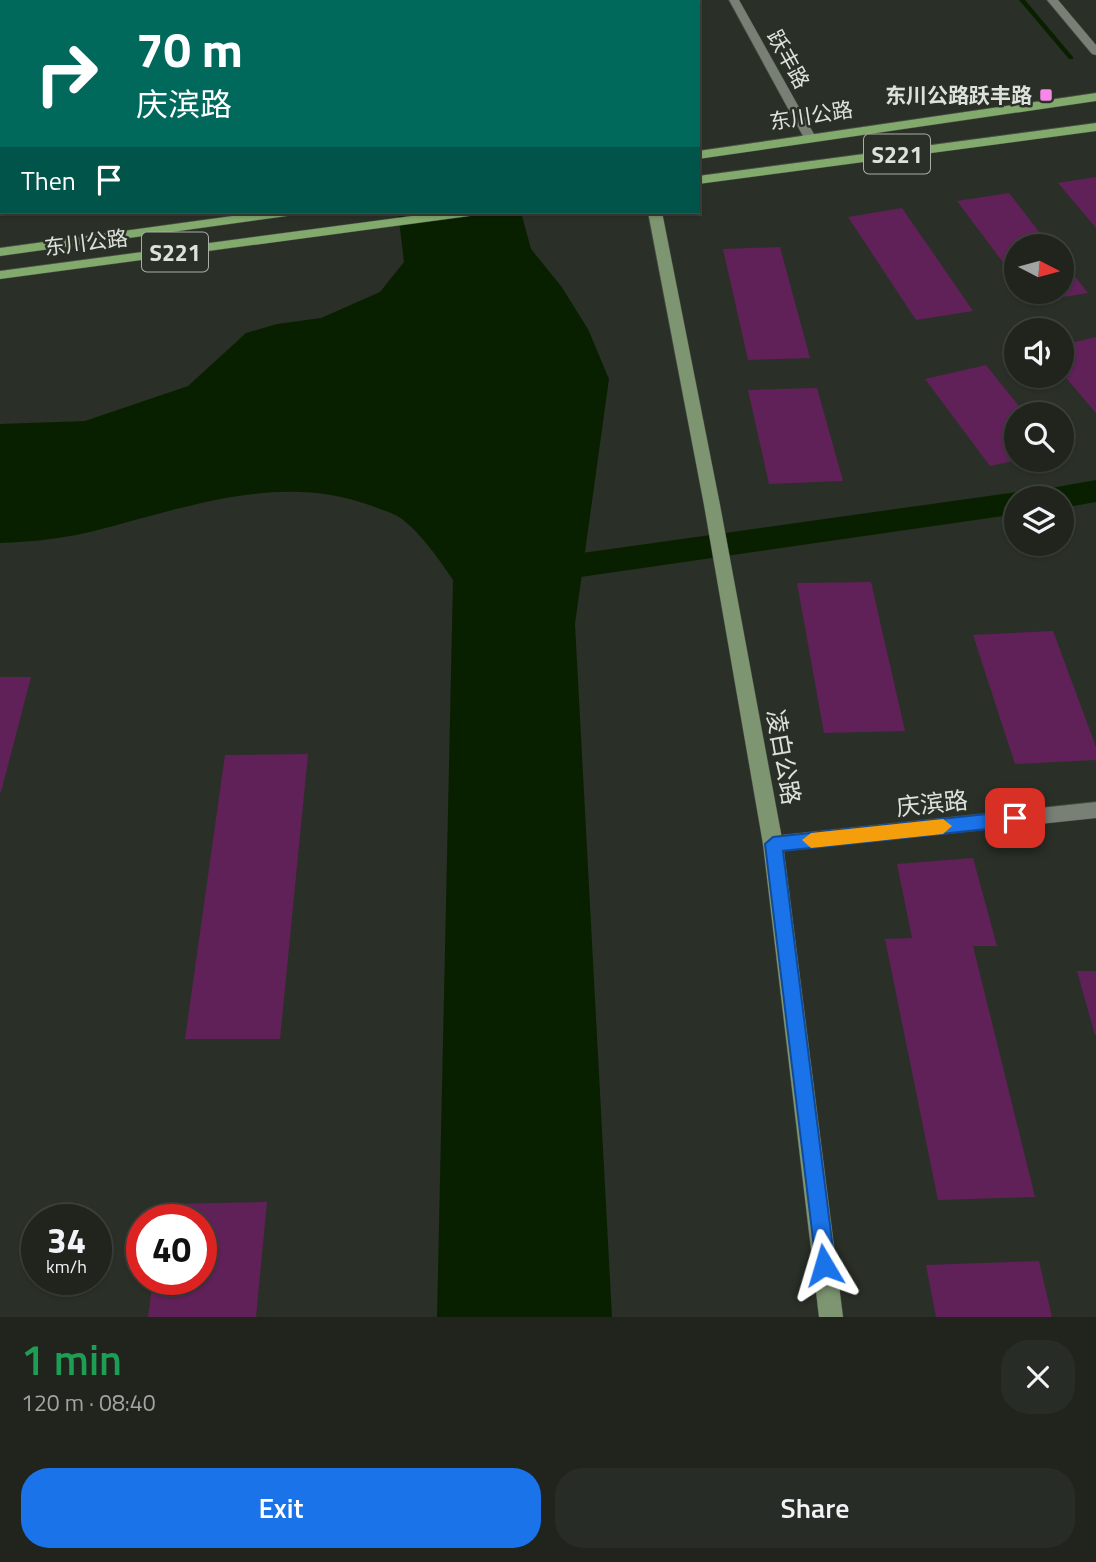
<!DOCTYPE html>
<html lang="en">
<head>
<meta charset="utf-8">
<style>
	body { margin:0; font-family:"Titillium Web","Noto Sans SC",sans-serif; background:#282c26; color:#f1f3f6; height:100vh; display:flex; flex-direction:column; font-size:26px; white-space:nowrap }
	* { box-sizing:border-box; margin:0 }
	p { font-size:23px; color:#a2a4a4 }
	.icon { flex:none; width:38px; height:38px; fill:none; stroke:currentColor; stroke-width:2; stroke-linecap:round; stroke-linejoin:round }
	.map { position:relative; height:1317px; overflow:hidden }
	.drawer { display:flex; flex-direction:column; background:#20241d; flex:1 }
	.drawer>* { flex:none }
	.top-card { position:absolute; left:0px; top:0px; width:700px; height:214px; box-shadow:0 2px 5px #0004,0 0 0 2px #3d413b; background:#00695c; color:#fff; overflow:hidden }
	.needle { width:46px; rotate:96deg }
	.controls { position:absolute; left:1004px; top:234px; display:grid; gap:14px }
	.controls a { display:grid; place-items:center; width:70px; height:70px; border-radius:50%; background:#20241d; box-shadow:0 2px 5px #0004,0 0 0 2px #3d413b; font-size:35px }
	.speed { position:absolute; left:21px; top:1204px; display:flex; gap:14px; font-size:35px; font-weight:700; text-align:center }
	.speed>* { display:grid; place-content:center; width:91px; height:91px; border-radius:50%; background:#20241d; box-shadow:0 2px 5px #0004,0 0 0 2px #3d413b; line-height:1 }
	.speed small { font-size:18px; font-weight:400 }
	.speed .limit { border:10px solid #d22; background:#fff; color:#111 }
	.pin { position:absolute; display:grid; place-items:center; width:60px; height:60px; color:#fff; margin:-30px; border-radius:14px; box-shadow:0 4px 10px #0006 }
	.me { position:absolute; width:77px; margin:-38px; rotate:353deg; stroke-linejoin:round; filter:drop-shadow(0 0 5px #0008) }
	.turn { display:flex; align-items:center; gap:24px; height:147px; padding:0 21px; font-size:32px }
	.turn .icon { width:91px; height:91px; stroke-width:2.5 }
	.turn b { display:block; font-size:49px; line-height:60px }
	.then { display:flex; align-items:center; height:66px; padding:0 21px; background:#0003; gap:14px; font-size:26px }
	.round { display:grid; place-items:center; flex:none; width:74px; height:74px; border-radius:28px; background:#282c26 }
	.overview { display:flex; align-items:center; justify-content:space-between; height:119px; padding:0 21px }
	h1 { font-size:42px; font-weight:600; line-height:52px; color:#1e9e55 }
	.cta { display:flex; gap:14px; margin-top:auto; padding:14px 21px }
	.cta a { flex:1; height:80px; border-radius:28px; background:#1a73e8; color:#fff; font-size:28px; font-weight:600; line-height:80px; text-align:center }
	.cta a+a { background:#282c26; color:#f1f3f6 }
	.map>svg:first-child { display:block }
	.water { fill:#092000 }
	.lines { fill:none; stroke-linecap:round; stroke-linejoin:round }
	.stream { fill:#092000; fill-rule:evenodd }
	.canal { fill:#092000; fill-rule:evenodd }
	.building { fill:#602159 }
	.lane-casing { stroke:#474d44; stroke-width:1 }
	.street-casing { stroke:#474d44; stroke-width:1 }
	.secondary-casing { stroke:#474d44; stroke-width:1 }
	.primary-casing { stroke:#474d44; stroke-width:1 }
	.lane { fill:#788075; fill-rule:evenodd }
	.street { fill:#788075; fill-rule:evenodd }
	.secondary { fill:#7d9570; fill-rule:evenodd }
	.primary { fill:#82aa6c; fill-rule:evenodd }
	.route { fill:#1a73e8; stroke:#114b97; stroke-width:2 }
	.slow { fill:#f59e0b }
	.poi-dot { fill:#f987e9; stroke:#2a3027; stroke-width:2.5 }
	.labels { text-anchor:middle; dominant-baseline:central; stroke-width:5; stroke-linejoin:round; paint-order:stroke }
	.far-street-label { font-size:21px; fill:#dee2dc; stroke:#2a3027 }
	.far-poi-label { font-size:21px; font-weight:bold; fill:#dee2dc; stroke:#2a3027; text-anchor:end }
	.shield { fill:#2a3027; stroke:#a8ada6; stroke-width:2 }
	.shield-label { font-size:23px; font-weight:bold; fill:#dee2dc }
	.street-label { font-size:24px; fill:#dee2dc; stroke:#2a3027 }
</style>
</head>
<body>
<div class="map">
<svg width="1096" height="1317" viewBox="0 0 1096 1317">
	<rect width="100%" height="100%" fill="#2a3027"/>
	<path class="water" d="M398,212H521L531,249L561,286L588,329L609,379L575,624L612,1317H437L453,580C438,558 423,536 402,519C394,513 382,510 372,506C278,471 182,509 90,532C60,539 30,542 0,543V424L85,421L188,386L246,333L277,324L321,318L380,292L404,262Z"/>
	<g class="lines">
		<path class="stream" d="M127,0H133V2H127Z
			M1019,0H1025L1073,57V59H1069Z"/>
		<path class="canal" d="M1096,480V502L1062,508V499H1017V514L539,583L527,580L522,571L527,562L539,559L1017,492L1030,498L1034,491Z"/>
	</g>
	<path class="building" d="M1096,177V228L1058,183Z
		M1009,193L1051,247H1017V281L957,201Z
		M902,208L973,311L916,320L848,217Z
		M780,247L810,358L748,360L723,249Z
		M1062,260L1088,293L1032,302L1025,292H1062Z
		M1096,337V413L1062,373V345Z
		M986,365L1026,415H1017V460L990,466L925,379Z
		M817,388L843,481L769,484L748,390Z
		M871,582L905,731L824,733L797,583Z
		M1053,631L1096,747V760L1015,764L973,635Z
		M0,677H31L1,792H0Z
		M308,754L280,1039H185L225,755Z
		M973,858L997,946H973L1035,1197L938,1200L885,939L912,938L897,864Z
		M1077,971H1096V1035H1095Z
		M267,1202L256,1317H148L153,1279H201V1220H161L163,1204Z
		M1039,1261L1052,1317H936L926,1265Z"/>
	<g class="lines">
		<defs>
			<path id="lane" d="M1047,0H1058L1096,45V55L1092,54Z"/>
			<path id="street" d="M300,0H310L311,2H300Z
				M729,0H739L815,136L813,139L803,136Z
				M1096,802V818L773,852L766,850L763,844L766,838L773,836Z"/>
			<path id="secondary" d="M648,212H662L720,505L783,844L843,1317H819L763,844L704,505Z"/>
			<path id="primary" d="M1096,93V101L698,159V151Z
				M1096,123V131L698,184V176Z
				M261,212H294L287,216L0,256V248Z
				M442,212H476L469,216L0,279V271Z"/>
		</defs>
		<use href="#lane" class="lane-casing"/>
		<use href="#street" class="street-casing"/>
		<use href="#secondary" class="secondary-casing"/>
		<use href="#primary" class="primary-casing"/>
		<use href="#lane" class="lane"/>
		<use href="#street" class="street"/>
		<use href="#secondary" class="secondary"/>
		<use href="#primary" class="primary"/>
	</g>
	<path class="route" d="M1015,811L1024,818L1015,826L783,851L835,1265L832,1272L824,1275L817,1272L765,844L773,837Z"/>
	<path class="slow" d="M943,819L952,826L943,834L811,848L802,840L811,833Z"/>
	<rect class="poi-dot" x="1039" y="88" width="14" height="14" rx="3.5"/>
	<g class="labels">
		<g class="far-street-label">
			<text transform="translate(789 59) rotate(61)">跃丰路</text>
			<text transform="translate(811 115) rotate(-9)">东川公路</text>
			<text transform="translate(86 242) rotate(-7)">东川公路</text>
		</g>
		<g class="far-poi-label">
			<text x="1032" y="95">东川公路跃丰路</text>
		</g>
		<g class="shield">
			<rect x="864" y="134.5" width="66" height="39" rx="5"/>
			<rect x="142" y="232.5" width="66" height="39" rx="5"/>
		</g>
		<g class="shield-label">
			<text x="897" y="154">S221</text>
			<text x="175" y="252">S221</text>
		</g>
		<g class="street-label">
			<text transform="translate(784 757) rotate(80)">凌白公路</text>
			<text transform="translate(932 803) rotate(-6)">庆滨路</text>
		</g>
	</g>
</svg>
<div class="controls">
<a><svg class="needle" viewBox="-14 -14 28 28"><path d="M0-13l5 13h-10z" fill="#e53935"/><path d="M0 13l5-13h-10z" fill="#a2a4a4"/></svg></a>
<a><svg class="icon" aria-label="sound" viewBox="0 0 24 24"><path d="M4 9h4l5-4v14l-5-4H4zM17 9q2 3 0 6"/></svg></a>
<a><svg class="icon" aria-label="search" viewBox="0 0 24 24"><circle cx="10" cy="10" r="6"/><path d="M15 15l6 6"/></svg></a>
<a><svg class="icon" aria-label="layers" viewBox="0 0 24 24"><path d="M12 4l9 5-9 5-9-5zM3 14l9 5 9-5"/></svg></a>
</div>
<div class="speed"><div>34<small>km/h</small></div><div class="limit">40</div></div>
<div class="pin" style="left:1015px;top:818px;background:#d93025"><svg class="icon" aria-label="arrive" viewBox="0 0 24 24"><path d="M6 21V4h12l-3 4 3 4H6"/></svg></div>
<svg class="me" style="left:824px;top:1265px" viewBox="-20 -20 40 40"><path d="M0-17L14 15 0 8-14 15z" fill="#1a73e8" stroke="#fff" stroke-width="4"/></svg>
<div class="top-card">
<div class="turn"><svg class="icon" aria-label="right" viewBox="0 0 24 24"><path d="M7 20v-9h11M14 6l5 5-5 5"/></svg><div><b>70 m</b>庆滨路</div></div>
<div class="then">Then<svg class="icon" aria-label="arrive" viewBox="0 0 24 24"><path d="M6 21V4h12l-3 4 3 4H6"/></svg></div>
</div>
</div>
<section class="drawer">
<div class="overview"><div><h1>1 min</h1><p>120 m · 08:40</p></div><a class="round"><svg class="icon" aria-label="close" viewBox="0 0 24 24"><path d="M6 6l12 12M18 6L6 18"/></svg></a></div>
<div class="cta"><a>Exit</a><a>Share</a></div>
</section>
</body>
</html>
